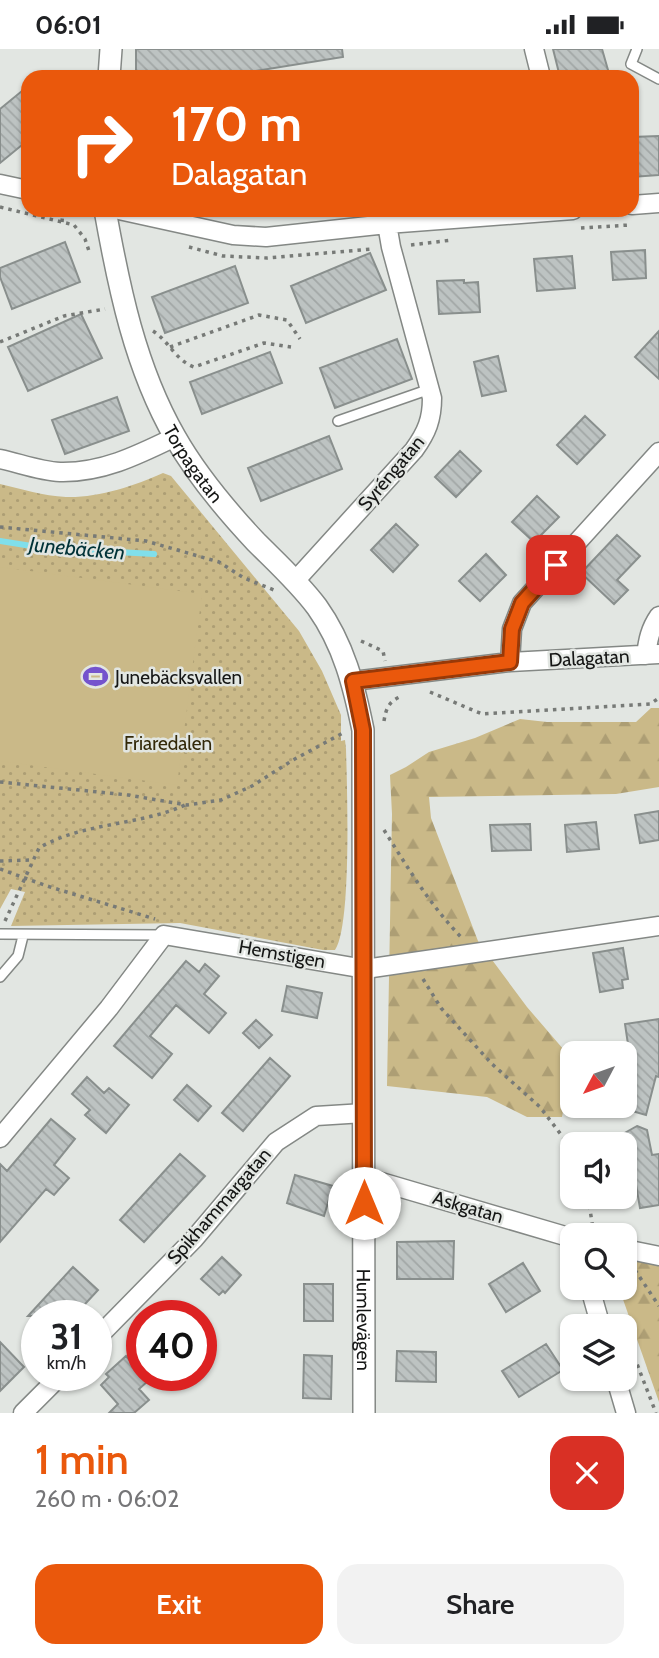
<!DOCTYPE html>
<html lang="en">
<head>
<meta charset="utf-8">
<style>
	body { margin:0; font-family:Cabin,sans-serif; background:#f2f2f2; color:#202124; height:100vh; display:flex; flex-direction:column; font-size:26px; white-space:nowrap }
	* { box-sizing:border-box; margin:0 }
	p { font-size:23px; color:#757577 }
	.icon { flex:none; width:38px; height:38px; fill:none; stroke:currentColor; stroke-width:2; stroke-linecap:round; stroke-linejoin:round }
	.map { position:relative; height:1364px; overflow:hidden }
	.details { display:flex; flex-direction:column; background:#fff; flex:1 }
	.details>* { flex:none }
	.hud { position:absolute; left:21px; top:21px; width:618px; height:147px; border-radius:21px; box-shadow:0 2px 5px #0004; background:#ea580c; color:#fff; overflow:hidden }
	.needle { width:46px; rotate:229deg }
	.controls { position:absolute; left:560px; top:992px; display:grid; gap:14px }
	.controls a { display:grid; place-items:center; width:77px; height:77px; border-radius:14px; background:#fff; box-shadow:0 2px 5px #0004; font-size:35px }
	.speed { position:absolute; left:21px; top:1251px; display:flex; gap:14px; font-size:35px; font-weight:700; text-align:center }
	.speed>* { display:grid; place-content:center; width:91px; height:91px; border-radius:50%; background:#fff; box-shadow:0 2px 5px #0004; line-height:1 }
	.speed small { font-size:18px; font-weight:400 }
	.speed .limit { border:10px solid #d22; background:#fff; color:#111 }
	.pin { position:absolute; display:grid; place-items:center; width:60px; height:60px; color:#fff; margin:-30px; border-radius:14px; box-shadow:0 4px 10px #0006 }
	.me { position:absolute; width:77px; margin:-38px; rotate:0deg; stroke-linejoin:round; filter:drop-shadow(0 0 5px #0008) }
	.turn { display:flex; align-items:center; gap:24px; height:147px; padding:0 35px; font-size:32px }
	.turn .icon { width:91px; height:91px; stroke-width:2.5 }
	.turn b { display:block; font-size:49px; line-height:60px }
	.round { display:grid; place-items:center; flex:none; width:74px; height:74px; border-radius:21px; background:#f2f2f2 }
	.headline { display:flex; align-items:center; justify-content:space-between; height:119px; padding:0 35px }
	h1 { font-size:42px; font-weight:600; line-height:52px; color:#ea580c }
	.cta { display:flex; gap:14px; margin-top:auto; padding:14px 35px }
	.cta a { flex:1; height:80px; border-radius:21px; background:#ea580c; color:#fff; font-size:28px; font-weight:600; line-height:80px; text-align:center }
	.cta a+a { background:#f2f2f2; color:#202124 }
	.status { display:flex; justify-content:space-between; align-items:center; height:49px; padding:0 35px; background:#fff; direction:ltr }
	.status svg { height:19px; fill:currentColor }
	.map>svg:first-child { display:block }
	.grass { fill:url(#grass-dots) }
	.forest { fill:url(#forest-firs) }
	.garden { fill:#cab988 }
	.lines { fill:none; stroke-linecap:round; stroke-linejoin:round }
	.stream { stroke:#80dfeb; stroke-width:6 }
	.building { fill:url(#building-back-hatch); stroke:#898f8d; stroke-width:2 }
	.service-casing { stroke:#848885; stroke-width:12 }
	.minor-casing { stroke:#848885; stroke-width:21 }
	.tertiary-casing { stroke:#848885; stroke-width:24 }
	.path { stroke:#777a77; stroke-width:3.5; stroke-dasharray:3.5 5; stroke-linecap:butt }
	.service { stroke:#fff; stroke-width:9 }
	.minor { stroke:#fff; stroke-width:18 }
	.tertiary { stroke:#fff; stroke-width:21 }
	.route-casing { stroke:#983908; stroke-width:18 }
	.route { stroke:#ea580c; stroke-width:12 }
	.labels { text-anchor:middle; dominant-baseline:central; stroke-width:5; stroke-linejoin:round; paint-order:stroke }
	.street-label { font-size:19px; fill:#151615; stroke:#e2e6e2 }
	.poi-label { font-size:19px; fill:#151615; stroke:#e2e6e2; text-anchor:start }
	.park-label { font-size:19px; fill:#332909; stroke:#e2e6e2 }
	.water-label { font-size:21px; font-style:italic; fill:#013237; stroke:#e2e6e2 }
</style>
</head>
<body>
<div class="status"><b>06:01</b><svg viewBox="0 0 49 12"><path d="M0 12V9h3v3zM5 12V6h3v6zM10 12V3h3v9zM15 12V0h3v12zM26 1h20v11H26zM47 4h2v5h-2z"/></svg></div>
<div class="map">
<svg width="659" height="1364" viewBox="0 0 659 1364">
	<defs>
		<pattern id="grass-dots" width="8" height="8" patternUnits="userSpaceOnUse" patternTransform="scale(1.75)"><rect width="8" height="8" fill="#cab988"/><path d="M2 2h.1M6 6h.1" fill="none" stroke="#ad9e74" stroke-width="1.8" stroke-linecap="round"/></pattern>
		<pattern id="forest-firs" width="22" height="20" patternUnits="userSpaceOnUse" patternTransform="scale(1.75)"><rect width="22" height="20" fill="#cab988"/><path d="M5 1l3.5 6h-7zM16 11l3.5 6h-7z" fill="#ad9e74"/></pattern>
		<pattern id="building-back-hatch" width="6" height="6" patternUnits="userSpaceOnUse" patternTransform="scale(1.75)"><rect width="6" height="6" fill="#bdc3c2"/><path d="M-1 5l2 2M0 0l6 6M5-1l2 2" fill="none" stroke="#a2a7a6"/></pattern>
	</defs>
	<rect width="100%" height="100%" fill="#e2e6e2"/>
	<path class="grass" d="M163,424L171,427L299,582L322,622L341,666V692L345,691L346,700C347,736 352,876 335,901H323L180,874L11,877L25,843L11,840L0,860V435C22,440 43,447 66,448C97,449 135,437 163,424Z"/>
	<path class="forest" d="M651,659H659V738L616,745L429,748L431,769L478,892L527,958L564,1001L568,1034L562,1068H527L487,1048L387,1037L392,765L390,726L406,718L429,703L475,689L520,670L547,673H636Z
		M625,1213H646L659,1217V1353L619,1239H625Z"/>
	<path class="garden" d="M0,518L202,545L177,736L0,712Z"/>
	<g class="lines">
		<path class="stream" d="M0,492L44,499L154,505"/>
	</g>
	<path class="building" d="M136,0H342L343,8L218,28H136Z
		M553,0H602L610,28H560Z
		M28,37V91L0,114V60Z
		M659,87V126L632,128V88Z
		M65,193L80,233L12,260L0,228V219Z
		M645,201L646,229L613,231L611,203Z
		M370,204L386,241L306,274L291,237Z
		M572,207L575,239L537,242L534,210Z
		M235,217L248,254L165,284L152,248Z
		M464,231V234L478,233L480,263L439,265L437,232Z
		M81,265L102,309L28,342L8,298Z
		M659,282V330L635,308Z
		M397,290L412,330L335,359L320,319Z
		M270,303L282,334L202,365L190,333Z
		M498,307L506,342L482,347L474,313Z
		M117,348L129,382L65,405L52,371Z
		M585,367L605,386L577,415L557,396Z
		M329,387L342,420L261,452L248,419Z
		M460,402L481,422L456,448L435,428Z
		M537,447L559,468L534,493L512,473Z
		M396,475L418,496L393,523L371,501Z
		M617,486L640,507L617,531L628,541L614,555L581,524Z
		M486,505L506,526L480,552L459,532Z
		M659,762V791L640,794L635,766Z
		M596,773L599,800L567,803L565,776Z
		M530,775L531,801L492,802L490,776Z
		M623,899L628,930L622,931L623,939L600,943L593,904Z
		M186,912L199,923L205,915L219,927L204,945L226,964L209,984L176,956L150,987L172,1005L152,1029L114,997Z
		M287,937L322,944L317,969L282,962Z
		M659,970V1028L656,1027L646,1066L625,1060V1001L629,1002L625,975Z
		M256,971L272,986L259,999L243,984Z
		M270,1009L290,1027L243,1082L222,1064Z
		M87,1028L104,1044L109,1039L129,1056L106,1084L85,1066L90,1061L72,1045Z
		M187,1036L211,1057L198,1072L174,1051Z
		M51,1070L75,1090L54,1116L69,1129L54,1146L46,1140L0,1193V1115L7,1122Z
		M637,1077L647,1081L652,1106L659,1105V1156L640,1159L629,1095L614,1090Z
		M180,1105L205,1127L144,1193L120,1171Z
		M295,1126L333,1137L324,1167L287,1154Z
		M454,1192L453,1230H397V1193Z
		M222,1208L241,1226L225,1244L223,1242L219,1246L201,1230Z
		M523,1214L540,1242L506,1263L489,1235Z
		M73,1218L98,1241L74,1267H28Z
		M304,1235H333V1272H304Z
		M0,1293L24,1318L0,1342Z
		M546,1295L563,1321L519,1348L502,1322Z
		M397,1302L436,1303V1333L396,1332Z
		M304,1306L332,1307L331,1350L303,1349Z
		M126,1307L148,1332L139,1340L149,1351L134,1364H109L118,1355L101,1336L109,1328L106,1325Z"/>
	<g class="lines">
		<defs>
			<path id="service" d="M637,0L631,15L659,30
				M338,372L430,340
				M0,885L162,886
				M0,928L18,907L23,887"/>
			<path id="minor" d="M534,0L541,28
				M0,135L28,141
				M632,156L659,154
				M119,161L233,186L266,188L387,175L573,161
				M0,410C19,414 40,422 60,423C102,424 138,406 175,388
				M295,532L414,401C427,383 432,370 432,349L391,198L387,175
				M646,606C648,591 650,580 659,567
				M510,613L512,580L522,554L659,403
				M353,632L510,613L659,605
				M0,1089L109,959L164,886L365,920L659,877
				M364,1128L572,1189
				M625,1200L659,1207
				M590,1239L601,1278
				M96,1290L194,1190L276,1093L316,1067L364,1064
				M616,1330L626,1364
				M23,1364L61,1326"/>
			<g id="tertiary">
				<path d="M109,28L111,0"/>
				<path id="s1" d="M105,161C119,239 135,318 175,388C196,425 226,461 256,493C277,514 299,534 317,558C344,596 354,637 363,681L364,1364"/>
			</g>
		</defs>
		<use href="#service" class="service-casing"/>
		<use href="#minor" class="minor-casing"/>
		<use href="#tertiary" class="tertiary-casing"/>
		<path class="path" d="M0,158L74,176L85,190L90,205
			M62,173L63,161
			M581,179L629,176
			M411,196L452,191
			M189,198L223,207L267,209L372,200
			M153,282C169,292 175,311 194,318L264,294L291,298
			M0,293L64,267L105,260
			M170,298L259,266L287,271L300,290
			M0,478L146,492L219,513L244,529L274,541
			M361,592L383,602L385,612
			M430,643L482,665L650,655L659,649
			M384,672C386,659 389,652 402,647
			M0,733L128,746L187,756L221,751L252,737L293,711L343,684
			M384,781C408,819 430,856 461,888
			M0,812L32,811
			M0,820L47,837L155,870
			M5,872L39,799C83,773 139,777 185,756
			M423,930L441,959L492,1015L540,1058L572,1100
			M588,1148L594,1186
			M635,1221L659,1257
			M625,1284L656,1364"/>
		<use href="#service" class="service"/>
		<use href="#minor" class="minor"/>
		<use href="#tertiary" class="tertiary"/>
	</g>
	<g class="lines">
		<defs>
			<path id="route" d="M364,1154L363,681L353,632L510,613L512,580L522,554L556,516"/>
		</defs>
		<use href="#route" class="route-casing"/>
		<use href="#route" class="route"/>
	</g>
	<defs>
		<symbol id="stadium-bare" viewBox="-9 -9 18 18"><path d="M0-5a6.5 5 0 1 0 0 10a6.5 5 0 1 0 0-10ZM-3.5-1.8h7v3.6h-7Z" fill="#7453cd" stroke="#e2e6e2" stroke-width="2.5" paint-order="stroke"/></symbol>
	</defs>
	<g fill-rule="evenodd">
		<use href="#stadium-bare" x="78" y="610" width="35" height="35"/>
	</g>
	<g class="labels">
		<g class="street-label">
			<text stroke="none"><textPath href="#s1" startOffset="271">Torpagatan</textPath></text>
			<text transform="translate(391 424) rotate(-50)">Syréngatan</text>
			<text transform="translate(589 609) rotate(-3)">Dalagatan</text>
			<text transform="translate(282 905) rotate(10)">Hemstigen</text>
			<text transform="translate(219 1157) rotate(-49)">Spikhammargatan</text>
			<text transform="translate(468 1158) rotate(16)">Askgatan</text>
			<text stroke="none"><textPath href="#s1" startOffset="1183">Humlevägen</textPath></text>
		</g>
		<g class="poi-label">
			<text x="115" y="628">Junebäcksvallen</text>
		</g>
		<g class="park-label">
			<text x="168" y="694">Friaredalen</text>
		</g>
		<g class="water-label">
			<text transform="translate(77 499) rotate(5)">Junebäcken</text>
		</g>
	</g>
</svg>
<div class="controls">
<a><svg class="needle" viewBox="-14 -14 28 28"><path d="M0-13l5 13h-10z" fill="#e53935"/><path d="M0 13l5-13h-10z" fill="#757577"/></svg></a>
<a><svg class="icon" aria-label="sound" viewBox="0 0 24 24"><path d="M4 9h4l5-4v14l-5-4H4zM17 9q2 3 0 6"/></svg></a>
<a><svg class="icon" aria-label="search" viewBox="0 0 24 24"><circle cx="10" cy="10" r="6"/><path d="M15 15l6 6"/></svg></a>
<a><svg class="icon" aria-label="layers" viewBox="0 0 24 24"><path d="M12 4l9 5-9 5-9-5zM3 14l9 5 9-5"/></svg></a>
</div>
<div class="speed"><div>31<small>km/h</small></div><div class="limit">40</div></div>
<div class="pin" style="left:556px;top:516px;background:#d93025"><svg class="icon" aria-label="arrive" viewBox="0 0 24 24"><path d="M6 21V4h12l-3 4 3 4H6"/></svg></div>
<svg class="me" style="left:364px;top:1154px" viewBox="-20 -20 40 40"><circle r="19" fill="#fff"/><path d="M0-13L10 11 0 6-10 11z" fill="#ea580c"/></svg>
<div class="hud">
<div class="turn"><svg class="icon" aria-label="right" viewBox="0 0 24 24"><path d="M7 20v-9h11M14 6l5 5-5 5"/></svg><div><b>170 m</b>Dalagatan</div></div>
</div>
</div>
<section class="details">
<div class="headline"><div><h1>1 min</h1><p>260 m · 06:02</p></div><a class="round" style="background:#d93025;color:#fff"><svg class="icon" aria-label="close" viewBox="0 0 24 24"><path d="M6 6l12 12M18 6L6 18"/></svg></a></div>
<div class="cta"><a>Exit</a><a>Share</a></div>
</section>
</body>
</html>
